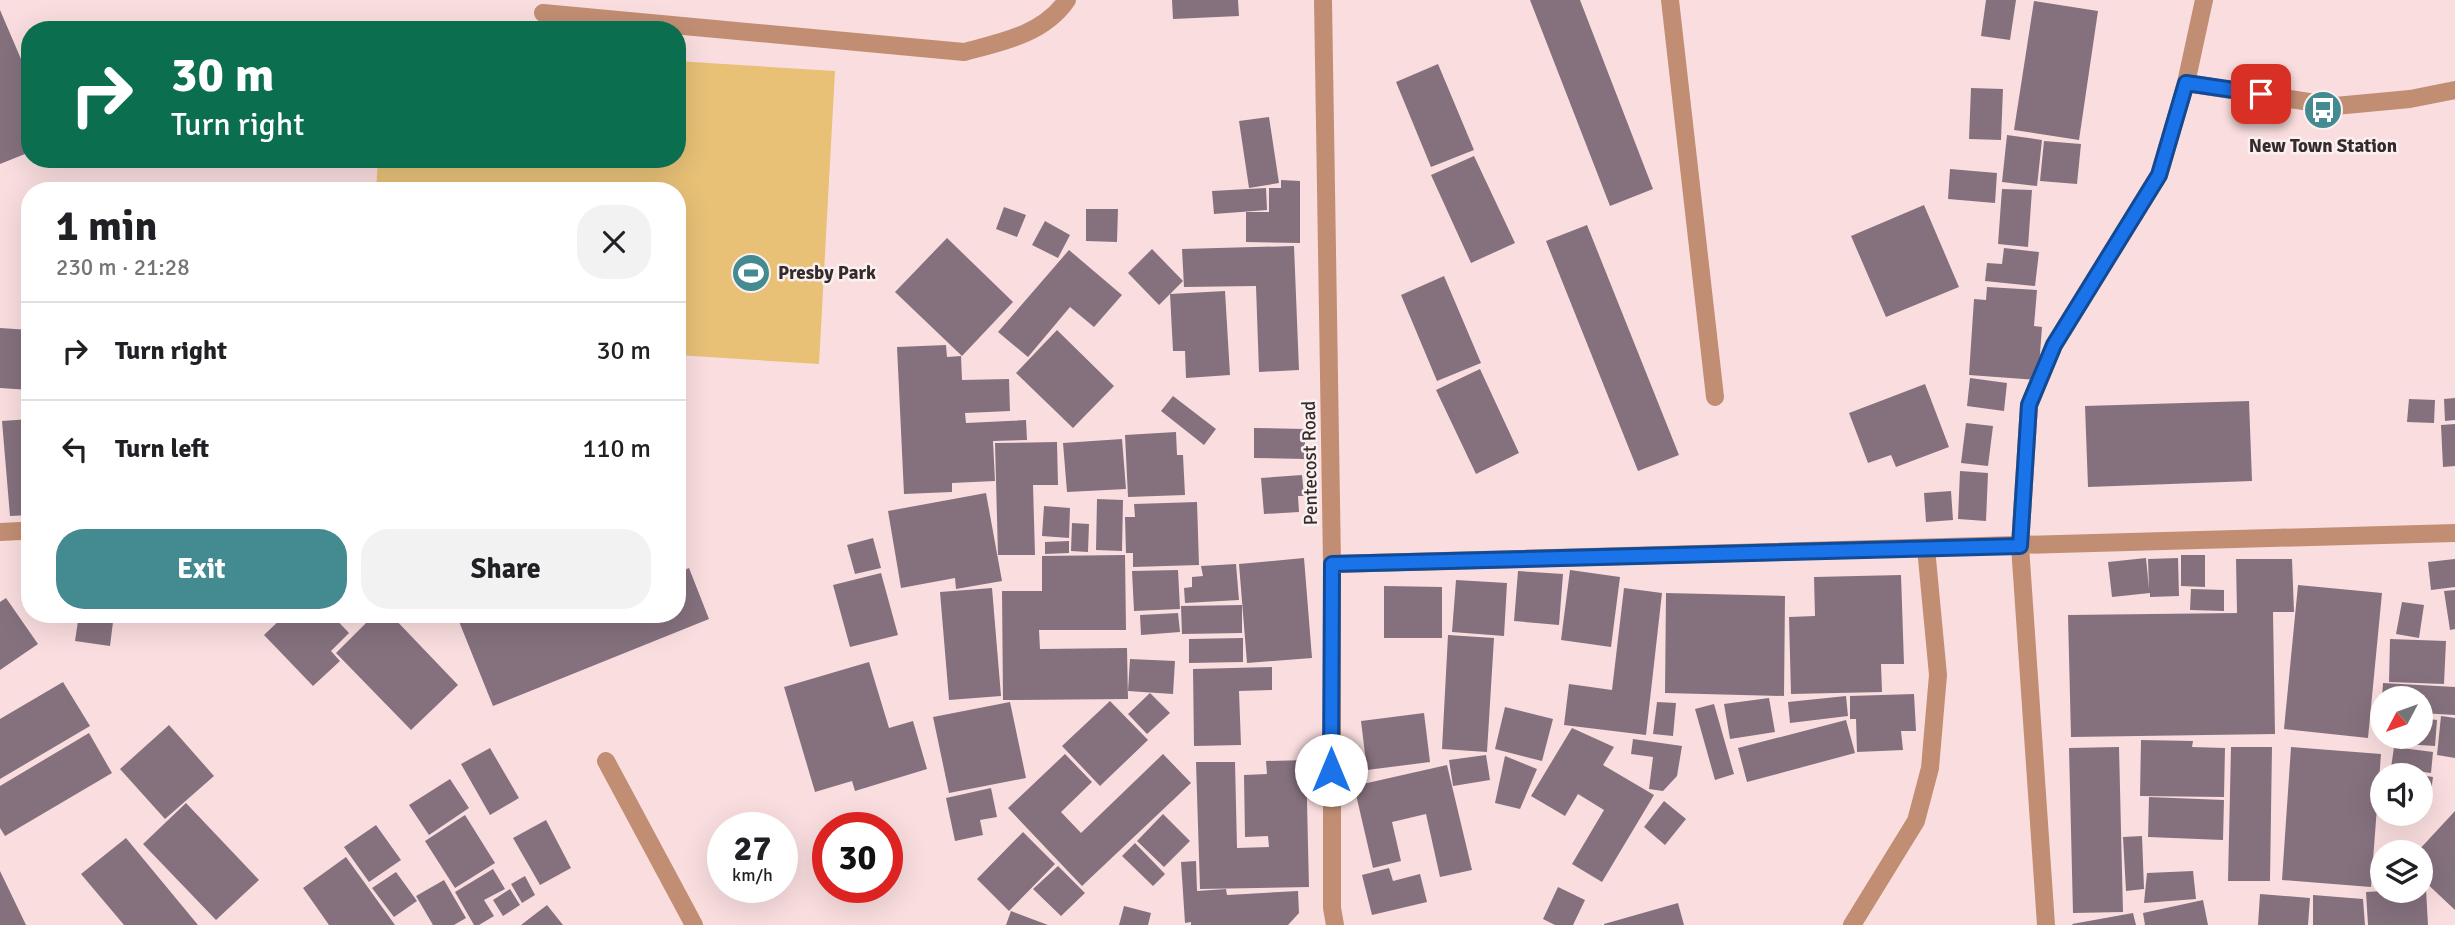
<!DOCTYPE html>
<html lang="en">
<head>
<meta charset="utf-8">
<style>
	body { margin:0; font-family:Signika,sans-serif; background:#f2f2f2; color:#202124; height:100vh; display:flex; flex-direction:column; font-size:26px; white-space:nowrap }
	* { box-sizing:border-box; margin:0 }
	p { font-size:23px; color:#757577 }
	.icon { flex:none; width:38px; height:38px; fill:none; stroke:currentColor; stroke-width:2; stroke-linecap:round; stroke-linejoin:round }
	.map { position:relative; flex:1; overflow:hidden }
	.drawer { position:absolute; left:21px; top:182px; width:665px; height:441px; display:flex; flex-direction:column; background:#fff; border-radius:28px; box-shadow:0 7px 28px #0002 }
	.drawer>* { flex:none }
	.top-card { position:absolute; left:21px; top:21px; width:665px; height:147px; border-radius:28px; box-shadow:0 7px 28px #0002; background:#0b6e4f; color:#fff; overflow:hidden }
	.needle { width:46px; rotate:229deg }
	.tools { position:absolute; left:2370px; top:686px; display:grid; gap:14px }
	.tools a { display:grid; place-items:center; width:63px; height:63px; border-radius:50%; background:#fff; box-shadow:0 7px 28px #0002; font-size:35px }
	.speed { position:absolute; left:707px; top:812px; display:flex; gap:14px; font-size:35px; font-weight:700; text-align:center }
	.speed>* { display:grid; place-content:center; width:91px; height:91px; border-radius:50%; background:#fff; box-shadow:0 7px 28px #0002; line-height:1 }
	.speed small { font-size:18px; font-weight:400 }
	.speed .limit { border:10px solid #d22; background:#fff; color:#111 }
	.pin { position:absolute; display:grid; place-items:center; width:60px; height:60px; color:#fff; margin:-30px; border-radius:14px; box-shadow:0 4px 10px #0006 }
	.me { position:absolute; width:77px; margin:-38px; rotate:0deg; stroke-linejoin:round; filter:drop-shadow(0 0 5px #0008) }
	.turn { display:flex; align-items:center; gap:24px; height:147px; padding:0 35px; font-size:32px }
	.turn .icon { width:91px; height:91px; stroke-width:2.5 }
	.turn b { display:block; font-size:49px; line-height:60px }
	.round { display:grid; place-items:center; flex:none; width:74px; height:74px; border-radius:28px; background:#f2f2f2 }
	.head { display:flex; align-items:center; justify-content:space-between; height:119px; padding:0 35px }
	h1 { font-size:42px; font-weight:700; line-height:52px }
	.cta { display:flex; gap:14px; margin-top:auto; padding:14px 35px }
	.cta a { flex:1; height:80px; border-radius:28px; background:#438a91; color:#fff; font-size:28px; font-weight:700; line-height:80px; text-align:center }
	.cta a+a { background:#f2f2f2; color:#202124 }
	ul { padding:0; list-style:none }
	li { display:flex; align-items:center; gap:21px; height:98px; padding:0 35px; border-top:2px solid #e0e0e0 }
	li div { flex:1 }
	li b { display:block; font-size:26px }
	li em { font-style:normal }
	.map>svg:first-child { display:block }
	.green { fill:#e8c177 }
	.building { fill:#85717e }
	.lines { fill:none; stroke-linecap:round; stroke-linejoin:round }
	.service { stroke:#c28e73; stroke-width:18 }
	.minor { stroke:#c28e73; stroke-width:18 }
	.route-casing { stroke:#114b97; stroke-width:18 }
	.route { stroke:#1a73e8; stroke-width:12 }
	.labels { text-anchor:middle; dominant-baseline:central; stroke-width:5; stroke-linejoin:round; paint-order:stroke }
	.poi-label { font-size:19px; font-weight:bold; fill:#362b2c; stroke:#fbf0f0 }
	.street-label { font-size:19px; fill:#362b2c; stroke:#fbf0f0 }
</style>
</head>
<body>
<div class="map">
<svg width="2455" height="925" viewBox="0 0 2455 925">
	<rect width="100%" height="100%" fill="#fadedf"/>
	<path class="green" d="M677,61L835,71L819,364L677,355V191H376L378,159H677Z"/>
	<path class="building" d="M1172,0H1238L1239,16L1173,19Z
		M1530,0H1580L1653,189L1610,206Z
		M1986,0H2016L2010,40L1981,36Z
		M2034,1L2098,11L2079,140L2014,130Z
		M0,10L27,73L30,72V152L0,164Z
		M1438,64L1474,150L1431,167L1396,82Z
		M1971,88L2003,89L2001,140L1969,139Z
		M1269,117L1279,183L1249,188L1239,121Z
		M2007,135L2042,140L2037,186L2002,182Z
		M2044,141L2081,144L2077,184L2040,181Z
		M1474,156L1515,243L1471,263L1431,175Z
		M1950,169L1997,173L1995,203L1948,199Z
		M1281,180L1300,181V243L1246,242V212H1269V188H1281Z
		M1266,188L1267,210L1214,214L1212,191Z
		M2002,189L2032,190L2028,247L1998,244Z
		M1924,205L1959,287L1886,317L1851,236Z
		M1004,207L1026,215L1017,237L996,229Z
		M1086,209H1118L1117,242L1086,241Z
		M1045,221L1070,235L1058,258L1032,245Z
		M1587,225L1679,455L1638,471L1546,241Z
		M947,238L1013,302L962,356L895,292Z
		M1294,246L1299,370L1259,372L1256,286L1184,287L1182,249Z
		M2004,248L2039,252L2035,286L1985,281L1987,263L2002,264Z
		M1152,249L1183,281L1170,294L1225,291L1230,375L1186,378L1185,351H1173L1170,294L1159,305L1128,273Z
		M1069,250L1122,295L1094,327L1070,307L1028,357L998,332Z
		M1444,276L1481,363L1437,381L1401,295Z
		M1987,287L2037,290L2034,326L2042,327L2038,380L1969,375L1974,299L1986,300Z
		M0,328L30,330V390L0,388Z
		M1057,330L1114,386L1073,428L1016,373Z
		M946,345L947,357L961,356L962,380L1009,379L1010,411L965,413L966,423L1026,420L1027,440L993,441L995,481L952,483V492L904,494L897,347Z
		M1480,369L1519,453L1476,474L1436,390Z
		M1970,378L2007,383L2004,411L1967,406Z
		M1925,384L1949,447L1896,467L1891,455L1868,463L1849,413Z
		M1173,396L1216,429L1204,445L1161,411Z
		M2455,398V420L2445,421L2444,399Z
		M2409,399L2435,400L2434,423L2407,422Z
		M2249,401L2252,481L2088,487L2085,406Z
		M30,419V515L10,516L2,421Z
		M1966,423L1993,426L1988,466L1961,463Z
		M2455,424V466L2443,467L2441,425Z
		M1254,428L1305,429V459L1254,458Z
		M1176,432L1177,455H1183L1185,495L1128,497L1125,435Z
		M1122,439L1126,489L1067,492L1063,443Z
		M1057,442L1058,485H1033L1035,555H998L995,443Z
		M1960,471L1988,473L1986,521L1958,519Z
		M1302,475L1304,496H1298L1299,512L1264,514L1261,478Z
		M1951,491L1953,520L1926,522L1924,493Z
		M986,493L1002,581L956,589L955,578L901,588L888,511Z
		M1097,499L1123,500L1122,551L1096,550Z
		M1197,502L1199,565L1133,567V553H1126L1125,517H1135L1134,504Z
		M1044,506L1070,508L1069,538L1042,536Z
		M1072,523L1089,524L1088,552L1071,551Z
		M873,538L881,568L855,574L847,545Z
		M1069,541V553L1045,554V542Z
		M1125,555L1126,630H1039L1040,649L1127,648L1128,699L1003,700L1002,591H1042V556Z
		M2181,555H2205V587L2181,586Z
		M1304,558L1312,658L1247,663L1239,564Z
		M2146,558L2149,589L2148,559L2178,558L2179,596L2150,597V593L2112,597L2108,562Z
		M2236,559H2292L2294,612H2273L2275,734L2071,737L2068,615L2237,613Z
		M2455,559V587L2431,590L2428,562Z
		M1236,564L1239,600L1185,603L1184,588L1192,587V577L1203,576L1201,566Z
		M689,568L709,619L493,706L456,614H677V573Z
		M1178,570L1180,609L1134,611L1132,571Z
		M1570,570L1620,577L1611,647L1561,640Z
		M1518,571L1563,574L1559,625L1514,621Z
		M881,573L898,635L850,647L833,585Z
		M1901,575L1904,664H1881L1882,692L1791,694L1789,617L1815,616L1814,577Z
		M1456,580L1507,583L1504,636L1452,632Z
		M2298,585L2382,593L2368,738L2284,729Z
		M1384,586L1442,587V638H1384Z
		M992,588L1001,696L949,700L940,592Z
		M1624,588L1662,593L1646,735L1564,725L1569,684L1612,690Z
		M2191,589L2224,590V611L2190,610Z
		M2455,590V629L2450,630L2444,591Z
		M1666,593L1785,596L1784,696L1665,693Z
		M6,598L38,644L0,670V602Z
		M2402,602L2424,605L2419,638L2396,634Z
		M1242,605V633L1182,634L1181,606Z
		M1178,613L1180,632L1141,635L1140,615Z
		M79,614H114L110,646L75,641Z
		M286,614H331L349,633L331,651L340,661L313,686L264,635Z
		M375,614H390L458,685L411,730L336,653Z
		M1448,635L1494,638L1487,752L1442,749Z
		M1243,638V662L1189,663V639Z
		M2390,639L2446,641L2444,684L2389,682Z
		M1130,659L1175,661L1173,694L1128,691Z
		M869,662L889,728L913,721L927,769L855,791L852,781L815,792L784,687Z
		M1272,667V690L1239,691L1241,745L1194,746L1193,669Z
		M63,682L90,726L0,779V719Z
		M2383,683L2455,687V715L2420,713V698H2382Z
		M1150,693L1170,713L1147,734L1128,714Z
		M1914,694L1916,731H1901L1903,750L1857,752L1856,719H1850V696Z
		M1846,696L1848,716L1790,723L1788,702Z
		M1769,698L1775,732L1730,739L1724,704Z
		M1110,701L1148,740L1100,786L1062,746Z
		M1010,702L1026,778L949,793L933,717Z
		M1657,702L1676,703L1673,736L1653,734Z
		M1714,704L1734,774L1715,780L1695,709Z
		M1505,707L1553,719L1542,761L1495,749Z
		M1424,713L1430,762L1367,770L1361,721Z
		M2441,716L2455,718V758L2437,755Z
		M2420,718L2437,720L2435,746L2388,743L2389,737H2420Z
		M1846,720L1855,753L1747,782L1738,748Z
		M169,725L214,776L165,819L120,769Z
		M1572,728L1614,747L1603,765L1654,795L1602,882L1572,864L1604,810L1578,794L1565,816L1531,796Z
		M89,733L112,773L5,836L0,828V786Z
		M1633,739L1682,746L1677,776L1663,791L1649,789L1653,757L1631,754Z
		M2141,740L2193,741L2192,747L2225,748L2224,797L2140,796Z
		M2119,747L2123,912L2073,913L2069,748Z
		M2231,747H2272L2270,881H2228Z
		M2291,747L2381,754L2371,887L2282,880Z
		M2394,747L2433,752L2431,773L2391,768Z
		M490,748L519,798L490,815L461,764Z
		M1065,754L1092,782L1061,812L1081,833L1163,754L1191,783L1082,886L1008,808Z
		M1486,755L1490,780L1453,786L1449,760Z
		M1505,756L1537,769L1520,809L1495,803Z
		M1306,760L1309,887L1200,889L1196,762H1235L1237,848L1269,847L1268,836L1245,837L1244,775L1267,774L1266,761Z
		M1447,765L1472,870L1440,877L1426,814L1392,822L1401,861L1373,868L1354,786Z
		M2420,775L2433,777L2429,807L2420,806Z
		M450,779L469,808L429,835L409,805Z
		M991,788L997,817L980,820L983,835L955,841L946,798Z
		M2149,797L2224,800L2223,840L2148,837Z
		M1664,801L1686,819L1665,845L1644,827Z
		M186,803L259,880L216,920L143,844Z
		M2455,811V910L2420,877V852H2417Z
		M1163,814L1190,841L1164,867L1137,841Z
		M465,815L495,863L455,888L425,841Z
		M546,820L571,868L540,885L513,838Z
		M376,825L401,860L369,882L344,847Z
		M1023,832L1055,864L1009,911L977,879Z
		M2142,836L2144,889L2126,891L2123,837Z
		M126,838L198,925H124L81,874Z
		M1135,843L1165,874L1153,886L1122,856Z
		M346,857L395,925H329L303,888Z
		M1196,861L1197,891L1226,889L1227,895L1298,891L1299,913L1288,925H1191V922L1185,923L1181,862Z
		M1058,866L1085,893L1061,916L1033,889Z
		M1389,868L1393,881L1420,874L1427,902L1372,915L1362,875Z
		M493,869L505,889L484,900L494,916L479,925H474L455,892Z
		M0,871L26,925H0Z
		M2193,871L2196,899L2144,903L2147,873Z
		M396,872L417,901L394,917L372,888Z
		M525,876L535,895L522,903L511,884Z
		M444,880L466,918L454,925H433L416,896Z
		M1558,887L1585,900L1573,925H1555L1543,919Z
		M510,889L520,905L503,916L493,900Z
		M2420,889H2426L2428,925H2368L2366,892Z
		M2260,894L2310,898L2308,925H2258Z
		M2313,895L2363,899L2365,925H2313Z
		M2203,900L2208,925H2145L2143,913Z
		M1678,903L1684,925H1604V924Z
		M547,905L563,925H521Z
		M1124,906L1151,913L1148,925H1119Z
		M1011,911L1048,925H1006Z
		M2133,913L2136,925H2073L2072,924Z"/>
	<g class="lines">
		<path class="service" d="M1670,0L1715,397
			M543,13L964,52C1002,42 1044,34 1067,0
			M2186,83L2335,106L2410,99L2455,90
			M606,761L694,925
			M1852,925L1916,821L1930,768L1938,675L1926,548"/>
		<path class="minor" d="M1323,0L1332,564V908L1335,925
			M0,532L21,531
			M1332,564L2455,533
			M2046,925L2020,546L2029,405L2054,345L2159,175L2186,83L2204,0"/>
	</g>
	<g class="lines">
		<defs>
			<path id="route" d="M1331,770L1332,564L2020,546L2029,405L2054,345L2159,175L2186,83L2261,94"/>
		</defs>
		<use href="#route" class="route-casing"/>
		<use href="#route" class="route"/>
	</g>
	<defs>
		<symbol id="bus-disc" viewBox="-11 -11 22 22"><circle r="9.5" fill="#438a91" stroke="#fbf0f0"/><path d="M-5-6H5V4H4V6H2V4H-2V6H-4V4H-5ZM-3.5-4V0h7V-4ZM-3.5 1.2v1.5H-2V1.2ZM2 1.2v1.5H3.5V1.2Z" fill="#fff"/></symbol>
		<symbol id="stadium-disc" viewBox="-11 -11 22 22"><circle r="9.5" fill="#438a91" stroke="#fbf0f0"/><path d="M0-5a6.5 5 0 1 0 0 10a6.5 5 0 1 0 0-10ZM-3.5-1.8h7v3.6h-7Z" fill="#fff"/></symbol>
	</defs>
	<g fill-rule="evenodd">
		<use href="#bus-disc" x="2301" y="88" width="44" height="44"/>
		<use href="#stadium-disc" x="729" y="251" width="44" height="44"/>
	</g>
	<g class="labels">
		<g class="poi-label">
			<text x="2323" y="146">New Town Station</text>
			<text x="778" y="273" text-anchor="start">Presby Park</text>
		</g>
		<g class="street-label">
			<text transform="translate(1310 463) rotate(-91)">Pentecost Road</text>
		</g>
	</g>
</svg>
<div class="tools">
<a><svg class="needle" viewBox="-14 -14 28 28"><path d="M0-13l5 13h-10z" fill="#e53935"/><path d="M0 13l5-13h-10z" fill="#757577"/></svg></a>
<a><svg class="icon" aria-label="sound" viewBox="0 0 24 24"><path d="M4 9h4l5-4v14l-5-4H4zM17 9q2 3 0 6"/></svg></a>
<a><svg class="icon" aria-label="layers" viewBox="0 0 24 24"><path d="M12 4l9 5-9 5-9-5zM3 14l9 5 9-5"/></svg></a>
</div>
<div class="speed"><div>27<small>km/h</small></div><div class="limit">30</div></div>
<div class="pin" style="left:2261px;top:94px;background:#d93025"><svg class="icon" aria-label="arrive" viewBox="0 0 24 24"><path d="M6 21V4h12l-3 4 3 4H6"/></svg></div>
<svg class="me" style="left:1331px;top:770px" viewBox="-20 -20 40 40"><circle r="19" fill="#fff"/><path d="M0-13L10 11 0 6-10 11z" fill="#1a73e8"/></svg>
<div class="top-card">
<div class="turn"><svg class="icon" aria-label="right" viewBox="0 0 24 24"><path d="M7 20v-9h11M14 6l5 5-5 5"/></svg><div><b>30 m</b>Turn right</div></div>
</div>
<section class="drawer">
<div class="head"><div><h1>1 min</h1><p>230 m · 21:28</p></div><a class="round"><svg class="icon" aria-label="close" viewBox="0 0 24 24"><path d="M6 6l12 12M18 6L6 18"/></svg></a></div>
<ul>
<li><svg class="icon" aria-label="right" viewBox="0 0 24 24"><path d="M7 20v-9h11M14 6l5 5-5 5"/></svg><div><b>Turn right</b></div><em>30 m</em></li>
<li><svg class="icon" aria-label="left" viewBox="0 0 24 24"><path d="M17 20v-9H6M10 6l-5 5 5 5"/></svg><div><b>Turn left</b></div><em>110 m</em></li>
</ul>
<div class="cta"><a>Exit</a><a>Share</a></div>
</section>
</div>
</body>
</html>
